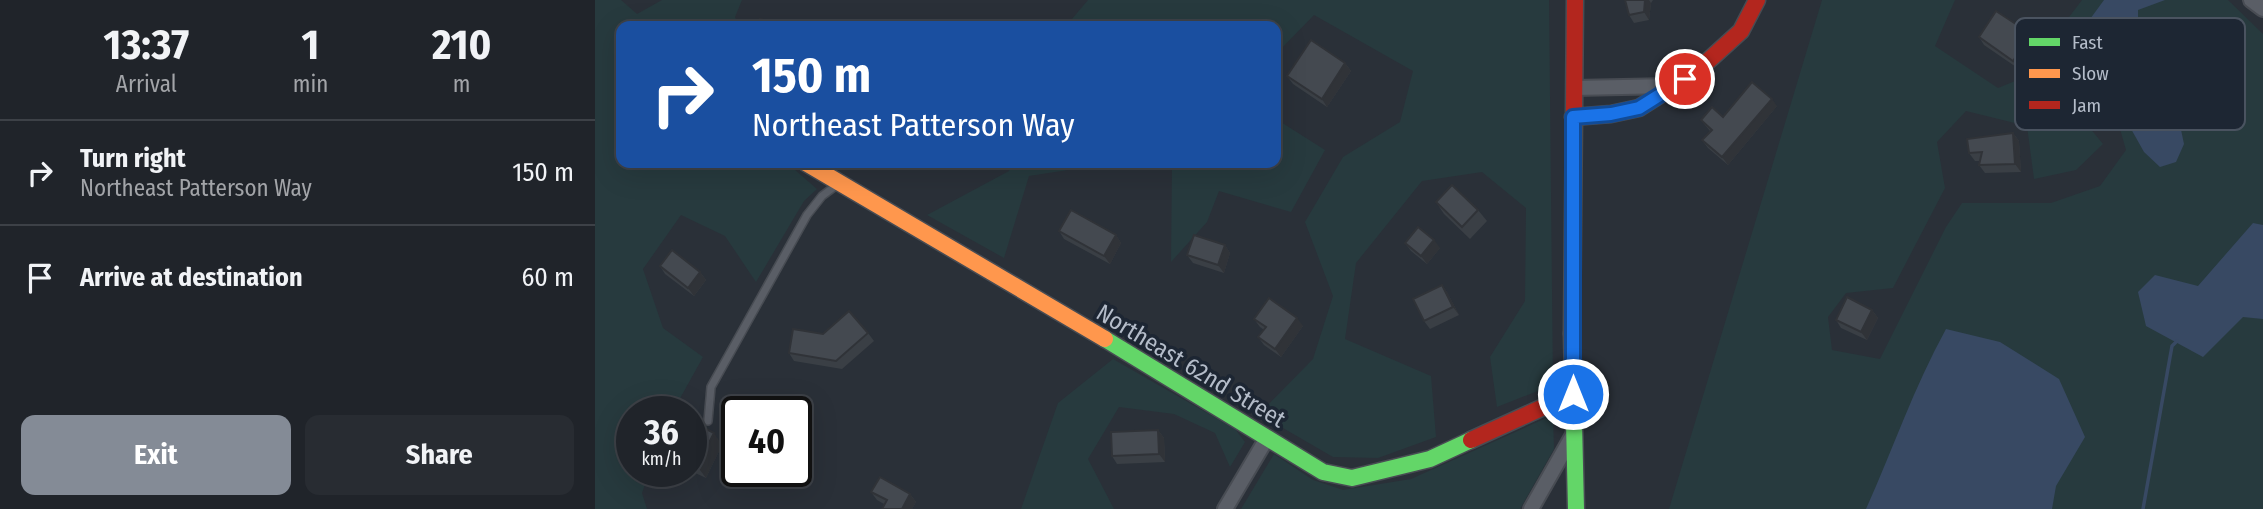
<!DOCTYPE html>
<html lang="en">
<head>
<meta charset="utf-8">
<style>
	body { margin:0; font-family:"Fira Sans Condensed",sans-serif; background:#282c32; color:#f1f3f6; height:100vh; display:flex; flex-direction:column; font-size:26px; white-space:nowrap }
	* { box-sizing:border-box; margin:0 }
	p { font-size:23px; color:#a2a4a8 }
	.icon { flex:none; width:38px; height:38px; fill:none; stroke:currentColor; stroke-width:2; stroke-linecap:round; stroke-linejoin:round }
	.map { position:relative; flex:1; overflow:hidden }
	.side { display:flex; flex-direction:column; background:#20242a; width:595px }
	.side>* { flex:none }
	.hud { position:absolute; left:21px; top:21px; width:665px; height:147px; border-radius:14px; box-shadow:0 7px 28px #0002,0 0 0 2px #3d4147; background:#1a4fa0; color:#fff; overflow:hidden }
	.speed { position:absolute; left:21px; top:396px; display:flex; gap:14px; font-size:35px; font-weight:700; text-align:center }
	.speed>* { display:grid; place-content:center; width:91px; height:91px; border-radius:50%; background:#20242a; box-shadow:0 7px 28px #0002,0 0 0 2px #3d4147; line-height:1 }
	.speed small { font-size:18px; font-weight:400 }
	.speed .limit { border:4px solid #111; border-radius:10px; background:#fff; color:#111 }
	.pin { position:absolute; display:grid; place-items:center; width:60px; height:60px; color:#fff; margin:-30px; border:4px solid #fff; border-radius:50%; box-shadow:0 2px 7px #0007 }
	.me { position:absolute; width:77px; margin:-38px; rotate:0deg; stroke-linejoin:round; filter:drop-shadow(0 0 5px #0008) }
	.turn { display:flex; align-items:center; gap:24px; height:147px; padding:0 21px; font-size:32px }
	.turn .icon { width:91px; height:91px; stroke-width:2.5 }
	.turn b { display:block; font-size:49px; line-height:60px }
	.eta { display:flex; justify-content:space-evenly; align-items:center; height:119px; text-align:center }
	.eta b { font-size:42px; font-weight:700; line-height:49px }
	.action { display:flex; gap:14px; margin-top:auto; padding:14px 21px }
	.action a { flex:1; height:80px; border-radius:14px; background:#848b96; color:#fff; font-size:28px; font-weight:700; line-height:80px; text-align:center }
	.action a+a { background:#282c32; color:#f1f3f6 }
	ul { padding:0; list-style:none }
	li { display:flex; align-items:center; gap:21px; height:105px; padding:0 21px; border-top:2px solid #3d4147 }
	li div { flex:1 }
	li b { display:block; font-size:26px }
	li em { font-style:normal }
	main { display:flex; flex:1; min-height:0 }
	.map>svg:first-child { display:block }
	.green { fill:#273a3e }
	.water { fill:#384963 }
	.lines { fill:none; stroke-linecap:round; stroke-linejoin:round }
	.stream { stroke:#384963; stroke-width:3.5 }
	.lane-casing { stroke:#484c53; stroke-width:10 }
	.street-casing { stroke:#484c53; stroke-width:18 }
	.fast-casing { stroke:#484c53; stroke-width:19 }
	.slow-casing { stroke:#484c53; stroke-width:19 }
	.jam-casing { stroke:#484c53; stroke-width:19 }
	.lane { stroke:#5a5e66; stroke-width:7 }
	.street { stroke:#5a5e66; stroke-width:14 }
	.fast { stroke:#63d668; stroke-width:16 }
	.slow { stroke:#ff974d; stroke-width:16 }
	.jam { stroke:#b3261e; stroke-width:16 }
	.wall { fill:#3a3f45 }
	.shaded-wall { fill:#303338 }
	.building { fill:#444950; stroke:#303338; stroke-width:2 }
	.route-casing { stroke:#114b97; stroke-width:18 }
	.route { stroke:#1a73e8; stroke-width:12 }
	.labels { text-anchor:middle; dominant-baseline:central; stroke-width:7; stroke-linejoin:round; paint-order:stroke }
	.street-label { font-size:24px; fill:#b4bcc9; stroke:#1d2633 }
	.key { fill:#1d2633; stroke:#4a5360; stroke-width:2 }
	.key-label { font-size:19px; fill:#b4bcc9 }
</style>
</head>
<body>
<main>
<section class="side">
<div class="eta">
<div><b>13:37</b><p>Arrival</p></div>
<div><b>1</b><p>min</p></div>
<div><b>210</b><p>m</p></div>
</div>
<ul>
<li><svg class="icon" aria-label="right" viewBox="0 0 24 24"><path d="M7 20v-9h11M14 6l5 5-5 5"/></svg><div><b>Turn right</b><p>Northeast Patterson Way</p></div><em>150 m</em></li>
<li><svg class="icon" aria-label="arrive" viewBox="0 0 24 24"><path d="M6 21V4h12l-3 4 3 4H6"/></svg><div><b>Arrive at destination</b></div><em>60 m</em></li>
</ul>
<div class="action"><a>Exit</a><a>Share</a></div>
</section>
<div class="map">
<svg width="1668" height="509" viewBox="0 0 1668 509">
	<rect width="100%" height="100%" fill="#2a3038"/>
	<path class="green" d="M0,0H26L42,14L67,0H147L140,17L143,26H26V163H192L222,189L209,201L161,282L130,236L86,215L48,269L68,328L108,357L78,411H37V471H55L47,493L52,509H0Z
		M493,0H954L958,385L902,407L895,357L930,301L931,208L887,172L827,181L761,263L750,339L836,376L841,437L783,458L738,457L664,414L718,359L738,296L710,222L748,157L805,122L818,71L719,15L681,54V66V26H475L477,19Z
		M1227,0H1360L1340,46L1403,88L1447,70L1508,144L1481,170L1439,179L1432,126L1371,111L1342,142L1350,188L1298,288L1251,293L1233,317L1237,350L1285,359L1351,227L1367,203H1456L1505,186L1531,150L1523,122L1464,52L1468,25L1487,0H1633L1668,34V509H1074Z
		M681,119L730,150L696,212L624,191L612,222L576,262L577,163H681Z
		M417,163H503L499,166L434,176L409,258L332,215L414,171Z
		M518,359L640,429L650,442L635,467L620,433L579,414L524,407L493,459L519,509H426L463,403Z
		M958,415L959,449L925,509H646L679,454L718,480L748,490L816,479Z"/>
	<path class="water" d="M1509,0H1570L1543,10V24L1509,74L1500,77L1479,55V41Z
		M1580,101L1589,144L1581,162L1565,167L1549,152L1526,111Z
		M1658,223L1668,225V319L1648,317L1608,357L1551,326L1543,292L1560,275L1603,286Z
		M1351,329L1405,342L1464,379L1490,437L1461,486L1457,509H1271C1298,449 1319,387 1351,329Z"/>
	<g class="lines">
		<path class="stream" d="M1548,509L1577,346L1582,341"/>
		<defs>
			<path id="lane" d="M113,421L116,387L212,215L227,196L243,184"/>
			<path id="street" d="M1656,0L1668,9
				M979,88L1076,86
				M630,509L672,438
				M936,509L978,435"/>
			<path id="fast" d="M977,334L981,509
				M510,339L728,472L757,478L835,459L876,440"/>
			<path id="slow" d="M211,163L510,339"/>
			<path id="jam" d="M978,117L1016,114L1044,108L1102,71L1146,31L1162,0
				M977,334L980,0
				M876,440L977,394"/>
		</defs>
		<use href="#lane" class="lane-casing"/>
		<use href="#street" class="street-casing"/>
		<use href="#fast" class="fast-casing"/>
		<use href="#slow" class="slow-casing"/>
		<use href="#jam" class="jam-casing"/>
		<use href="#lane" class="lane"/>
		<use href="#street" class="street"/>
		<use href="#fast" class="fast"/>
		<use href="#slow" class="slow"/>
		<use href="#jam" class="jam"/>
	</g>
	<path class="wall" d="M1030,0H1058L1056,3L1054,20L1039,23L1034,15Z
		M1384,37L1442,42L1424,69L1389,45Z
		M750,63L756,71L732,107L698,84L692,76Z
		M1182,106L1133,165L1113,148L1107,140L1115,131L1106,120Z
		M1418,133L1424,141L1426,172L1390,173L1384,165L1385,161H1380L1374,153Z
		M841,202L883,210L892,221L875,239L849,214Z
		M464,231L521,235L526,243L515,264L469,239Z
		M810,243L845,248L832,264L816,251Z
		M630,245L635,253L629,273L598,263L592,255Z
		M65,266L105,272L111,280L99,296L70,274Z
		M847,285L852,292L864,315L835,329L829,321Z
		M1277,310L1283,318L1272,340L1246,328L1241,320Z
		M659,319L708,326L686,357L669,345L663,337L669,330L665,327Z
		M273,333L279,341L247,369L199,361L194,353L228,334Z
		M96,421L127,445L111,478L96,471Z
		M563,430L569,438L570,462L522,464L517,456Z
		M276,492L315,494L321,502L317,509H287L289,504L282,500Z"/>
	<path class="shaded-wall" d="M1050,0H1054L1056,3L1054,20L1049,12Z
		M1436,34L1442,42L1424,69L1418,61Z
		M750,63L756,71L732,107L727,99Z
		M1177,99L1182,106L1133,165L1127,157Z
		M1418,133L1424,141L1426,172L1420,164Z
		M521,235L526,243L515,264L509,256Z
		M839,240L845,248L832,264L826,256Z
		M630,245L635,253L629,273L623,265Z
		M105,272L111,280L99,296L93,288Z
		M847,285L852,292L864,315L858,307Z
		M1277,310L1283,318L1272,340L1266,332Z
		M702,318L708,326L686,357L680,349Z
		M563,430L569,438L570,462L564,454Z
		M119,433L127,445L111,478L102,466Z
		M315,494L321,502L317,509H307Z"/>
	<path class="building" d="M1030,0H1050L1049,12L1034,15Z
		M1401,11L1436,34L1418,61L1384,37Z
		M165,19L194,26H195H164Z
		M341,22L342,26H320V25Z
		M716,40L750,63L727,99L692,76Z
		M1157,82L1177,99L1127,157L1107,140L1117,130L1106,120L1117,107L1128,117Z
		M1418,133L1420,164L1384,165L1387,152L1374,153L1372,139Z
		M857,185L883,210L867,227L841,202Z
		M476,210L521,235L509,256L464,231Z
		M823,227L839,240L826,256L810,243Z
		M599,235L630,245L623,265L592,255Z
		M77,250L105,272L93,288L65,266Z
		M847,285L858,307L829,321L818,299Z
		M1252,297L1277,310L1266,332L1241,320Z
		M674,298L702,318L680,349L663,337L671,327L659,319Z
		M254,311L273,333L241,361L194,353L198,329L228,334Z
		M96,421L119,433L102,466L96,463Z
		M563,430L564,454L517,456L516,432Z
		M285,477L315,494L307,509H287L292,500L276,492Z"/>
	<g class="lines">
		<defs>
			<path id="route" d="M978,394V117L1016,114L1044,108L1090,79"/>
		</defs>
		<use href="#route" class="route-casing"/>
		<use href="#route" class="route"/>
	</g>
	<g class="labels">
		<g class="street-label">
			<text transform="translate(596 366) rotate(31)">Northeast 62nd Street</text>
		</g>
	</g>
	<rect x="1420" y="18" width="230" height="112" rx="10" class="key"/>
	<rect x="1434" y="38" width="31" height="8" fill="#63d668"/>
	<rect x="1434" y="69" width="31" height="9" fill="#ff974d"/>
	<rect x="1434" y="101" width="31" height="8" fill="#b3261e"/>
	<g class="key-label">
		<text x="1477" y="49">Fast</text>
		<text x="1477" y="80">Slow</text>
		<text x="1477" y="112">Jam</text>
	</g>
</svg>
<div class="speed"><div>36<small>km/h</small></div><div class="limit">40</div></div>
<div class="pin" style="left:1090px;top:79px;background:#d93025"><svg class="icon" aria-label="arrive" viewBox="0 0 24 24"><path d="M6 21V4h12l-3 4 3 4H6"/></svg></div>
<svg class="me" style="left:978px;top:394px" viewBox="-20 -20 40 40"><circle r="17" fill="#1a73e8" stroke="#fff" stroke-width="3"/><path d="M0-11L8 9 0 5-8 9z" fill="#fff"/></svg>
<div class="hud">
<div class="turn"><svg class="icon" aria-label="right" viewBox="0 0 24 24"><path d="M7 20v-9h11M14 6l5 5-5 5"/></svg><div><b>150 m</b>Northeast Patterson Way</div></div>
</div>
</div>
</main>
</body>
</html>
